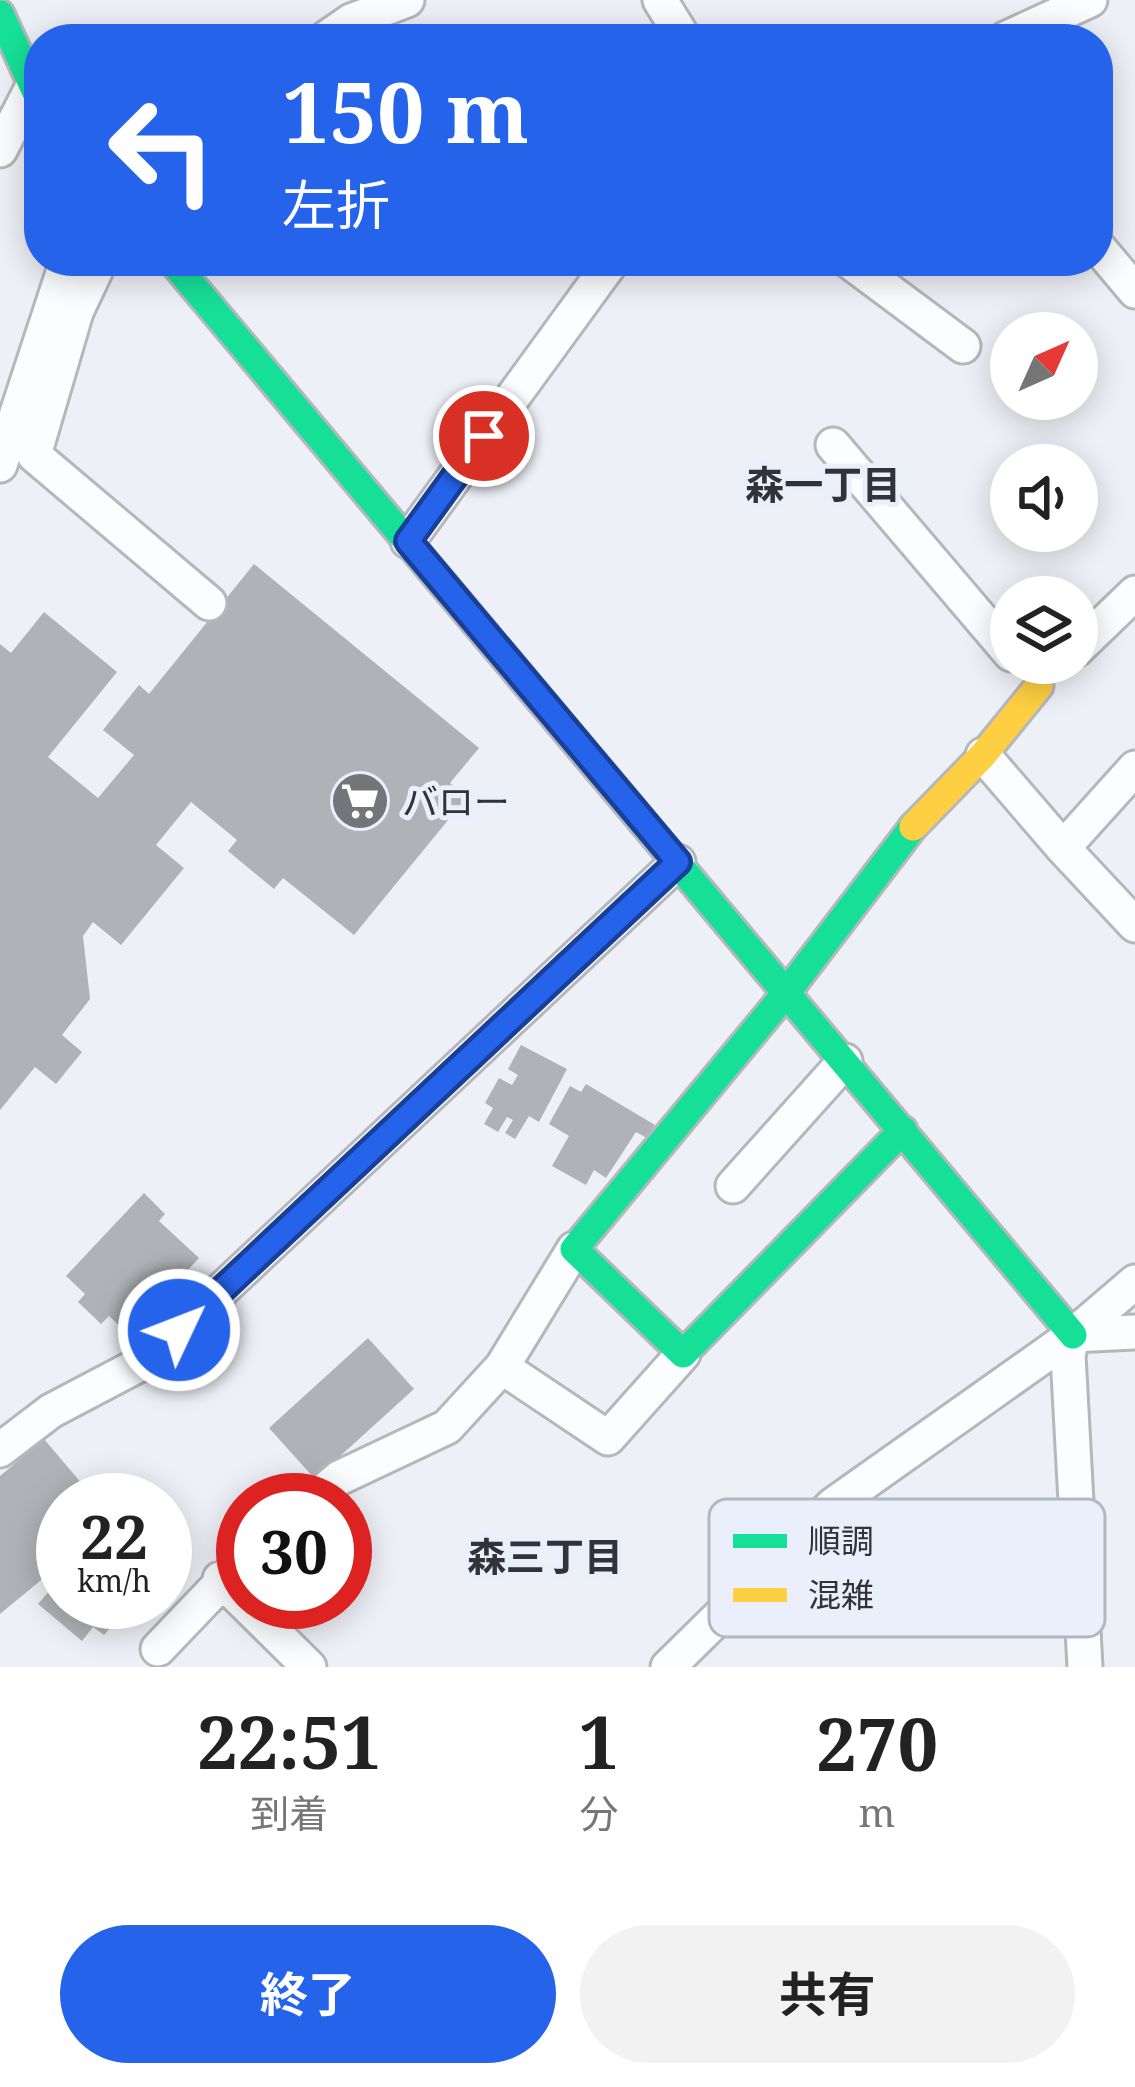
<!DOCTYPE html>
<html lang="ja">
<head>
<meta charset="utf-8">
<style>
	body { margin:0; font-family:"Noto Serif","Noto Sans JP",serif; background:#f2f2f2; color:#222; height:100vh; display:flex; flex-direction:column; font-size:45px; white-space:nowrap }
	* { box-sizing:border-box; margin:0 }
	p { font-size:39px; color:#767676 }
	.icon { flex:none; width:66px; height:66px; fill:none; stroke:currentColor; stroke-width:2; stroke-linecap:round; stroke-linejoin:round }
	.map { position:relative; height:1667px; overflow:hidden }
	.side { display:flex; flex-direction:column; background:#fff; flex:1 }
	.side>* { flex:none }
	.top-card { position:absolute; left:24px; top:24px; width:1089px; height:252px; border-radius:48px; box-shadow:0 6px 30px #0003; background:#2563eb; color:#fff; overflow:hidden }
	.needle { width:78px; rotate:45deg }
	.tools { position:absolute; left:990px; top:312px; display:grid; gap:24px }
	.tools a { display:grid; place-items:center; width:108px; height:108px; border-radius:50%; background:#fff; box-shadow:0 6px 30px #0003; font-size:60px }
	.speed { position:absolute; left:36px; top:1473px; display:flex; gap:24px; font-size:60px; font-weight:700; text-align:center }
	.speed>* { display:grid; place-content:center; width:156px; height:156px; border-radius:50%; background:#fff; box-shadow:0 6px 30px #0003; line-height:1 }
	.speed small { font-size:30px; font-weight:400 }
	.speed .limit { border:18px solid #d22; background:#fff; color:#111 }
	.pin { position:absolute; display:grid; place-items:center; width:102px; height:102px; color:#fff; margin:-51px; border:6px solid #fff; border-radius:50%; box-shadow:0 3px 12px #0007 }
	.me { position:absolute; width:132px; margin:-66px; rotate:47deg; stroke-linejoin:round; filter:drop-shadow(0 0 9px #0008) }
	.turn { display:flex; align-items:center; gap:42px; height:252px; padding:0 60px; font-size:54px }
	.turn .icon { width:156px; height:156px; stroke-width:2.5 }
	.turn b { display:block; font-size:84px; line-height:102px }
	.eta { display:flex; justify-content:space-evenly; align-items:center; height:204px; text-align:center }
	.eta b { font-size:72px; font-weight:700; line-height:84px }
	.cta { display:flex; gap:24px; margin-top:auto; padding:24px 60px }
	.cta a { flex:1; height:138px; border-radius:72px; background:#2563eb; color:#fff; font-size:48px; font-weight:700; line-height:138px; text-align:center }
	.cta a+a { background:#f2f2f2; color:#222 }
	.map>svg:first-child { display:block }
	.building { fill:#b0b2b7 }
	.lines { fill:none; stroke-linecap:round; stroke-linejoin:round }
	.street-casing { stroke:#b5b7bc; stroke-width:39 }
	.fast-casing { stroke:#b5b7bc; stroke-width:33 }
	.slow-casing { stroke:#b5b7bc; stroke-width:33 }
	.street { stroke:#fcfdfe; stroke-width:33 }
	.fast { stroke:#16e098; stroke-width:27 }
	.slow { stroke:#ffcf43; stroke-width:27 }
	.route-casing { stroke:#184099; stroke-width:30 }
	.route { stroke:#2563eb; stroke-width:21 }
	.labels { text-anchor:middle; dominant-baseline:central; stroke-width:10; stroke-linejoin:round; paint-order:stroke }
	.poi-label { font-size:36px; fill:#323338; stroke:#eaeffb; text-anchor:start }
	.neighbourhood-label { font-size:39px; font-weight:bold; fill:#323338; stroke:#eaeffb }
	.key { fill:#eaeffb; stroke:#b3b7c0; stroke-width:3 }
	.key-label { font-size:33px; fill:#323338 }
</style>
</head>
<body>
<div class="map">
<svg width="1135" height="1667" viewBox="0 0 1135 1667">
	<rect width="100%" height="100%" fill="#eef0f7"/>
	<path class="building" d="M254,564L479,748L450,783L467,797L354,935L283,878L274,889L228,851L237,840L191,802L156,845L184,868L121,945L93,922L83,936L90,999L62,1035L82,1052L56,1084L35,1067L0,1110V644L11,653L44,612L117,672L48,757L98,798L134,755L103,730L139,685L149,694Z
		M521,1045L567,1069L539,1122L529,1116L515,1139L505,1133L513,1120L507,1117L498,1132L484,1124L493,1108L485,1103L499,1078L512,1085L518,1075L508,1069Z
		M586,1084L655,1125L647,1138L636,1132L606,1178L594,1170L586,1185L552,1166L569,1136L549,1124L570,1086L581,1092Z
		M144,1193L165,1214L159,1221L199,1258L128,1334L109,1316L101,1324L78,1302L85,1294L66,1276Z
		M368,1338L414,1389L315,1479L269,1428Z
		M44,1439L83,1485L79,1488L89,1500H63V1562L0,1614V1476Z
		M63,1575V1602H109L123,1613L104,1635L93,1627L82,1641L38,1604Z"/>
	<g class="lines">
		<defs>
			<path id="street" d="M660,0L684,39
				M325,39L351,21L407,0
				M1005,39L1090,0
				M0,150L32,88
				M1098,247L1135,291
				M100,261L76,312L34,455L209,603
				M849,261L963,346
				M833,445L1011,654
				M0,465L67,261
				M408,541L612,261
				M1077,649L1135,593
				M983,755L1063,848
				M1135,768L1063,848L1135,925
				M733,1186L845,1061
				M574,1249L502,1367L608,1438L683,1354
				M1073,1335L1068,1355L1085,1667
				M1073,1335L1135,1332
				M0,1450L51,1411L146,1361L678,862
				M313,1500L339,1478L447,1427L502,1367
				M220,1579L309,1667
				M158,1649L243,1560
				M668,1667L833,1505L1073,1335L1135,1282"/>
			<path id="fast" d="M0,14L39,99
				M172,261L1073,1335
				M903,1130L683,1354L574,1249L787,992L913,827"/>
			<path id="slow" d="M913,827L983,755L1039,686"/>
		</defs>
		<use href="#street" class="street-casing"/>
		<use href="#fast" class="fast-casing"/>
		<use href="#slow" class="slow-casing"/>
		<use href="#street" class="street"/>
		<use href="#fast" class="fast"/>
		<use href="#slow" class="slow"/>
	</g>
	<g class="lines">
		<defs>
			<path id="route" d="M179,1330L678,862L408,541L484,436"/>
		</defs>
		<use href="#route" class="route-casing"/>
		<use href="#route" class="route"/>
	</g>
	<defs>
		<symbol id="supermarket-disc" viewBox="-11 -11 22 22"><circle r="9.5" fill="#74757b" stroke="#eaeffb"/><path d="M-6-5.5h2.5l.6 2H6L4.5 2H-2.5L-4.4-4H-6ZM-1.5 3.2a1.3 1.3 0 1 0 .1 0ZM3 3.2a1.3 1.3 0 1 0 .1 0Z" fill="#fff"/></symbol>
	</defs>
	<g fill-rule="evenodd">
		<use href="#supermarket-disc" x="327" y="768" width="66" height="66"/>
	</g>
	<g class="labels">
		<g class="poi-label">
			<text x="402" y="801">バロー</text>
		</g>
		<g class="neighbourhood-label">
			<text x="823" y="483">森一丁目</text>
			<text x="545" y="1555">森三丁目</text>
		</g>
	</g>
	<rect x="709" y="1499" width="396" height="138" rx="18" class="key"/>
	<rect x="733" y="1534" width="54" height="14" fill="#16e098"/>
	<rect x="733" y="1588" width="54" height="14" fill="#ffcf43"/>
	<g class="key-label">
		<text x="808" y="1553">順調</text>
		<text x="808" y="1607">混雑</text>
	</g>
</svg>
<div class="tools">
<a><svg class="needle" viewBox="-14 -14 28 28"><path d="M0-13l5 13h-10z" fill="#e53935"/><path d="M0 13l5-13h-10z" fill="#767676"/></svg></a>
<a><svg class="icon" aria-label="sound" viewBox="0 0 24 24"><path d="M4 9h4l5-4v14l-5-4H4zM17 9q2 3 0 6"/></svg></a>
<a><svg class="icon" aria-label="layers" viewBox="0 0 24 24"><path d="M12 4l9 5-9 5-9-5zM3 14l9 5 9-5"/></svg></a>
</div>
<div class="speed"><div>22<small>km/h</small></div><div class="limit">30</div></div>
<div class="pin" style="left:484px;top:436px;background:#d93025"><svg class="icon" aria-label="arrive" viewBox="0 0 24 24"><path d="M6 21V4h12l-3 4 3 4H6"/></svg></div>
<svg class="me" style="left:179px;top:1330px" viewBox="-20 -20 40 40"><circle r="17" fill="#2563eb" stroke="#fff" stroke-width="3"/><path d="M0-11L8 9 0 5-8 9z" fill="#fff"/></svg>
<div class="top-card">
<div class="turn"><svg class="icon" aria-label="left" viewBox="0 0 24 24"><path d="M17 20v-9H6M10 6l-5 5 5 5"/></svg><div><b>150 m</b>左折</div></div>
</div>
</div>
<section class="side">
<div class="eta">
<div><b>22:51</b><p>到着</p></div>
<div><b>1</b><p>分</p></div>
<div><b>270</b><p>m</p></div>
</div>
<div class="cta"><a>終了</a><a>共有</a></div>
</section>
</body>
</html>
